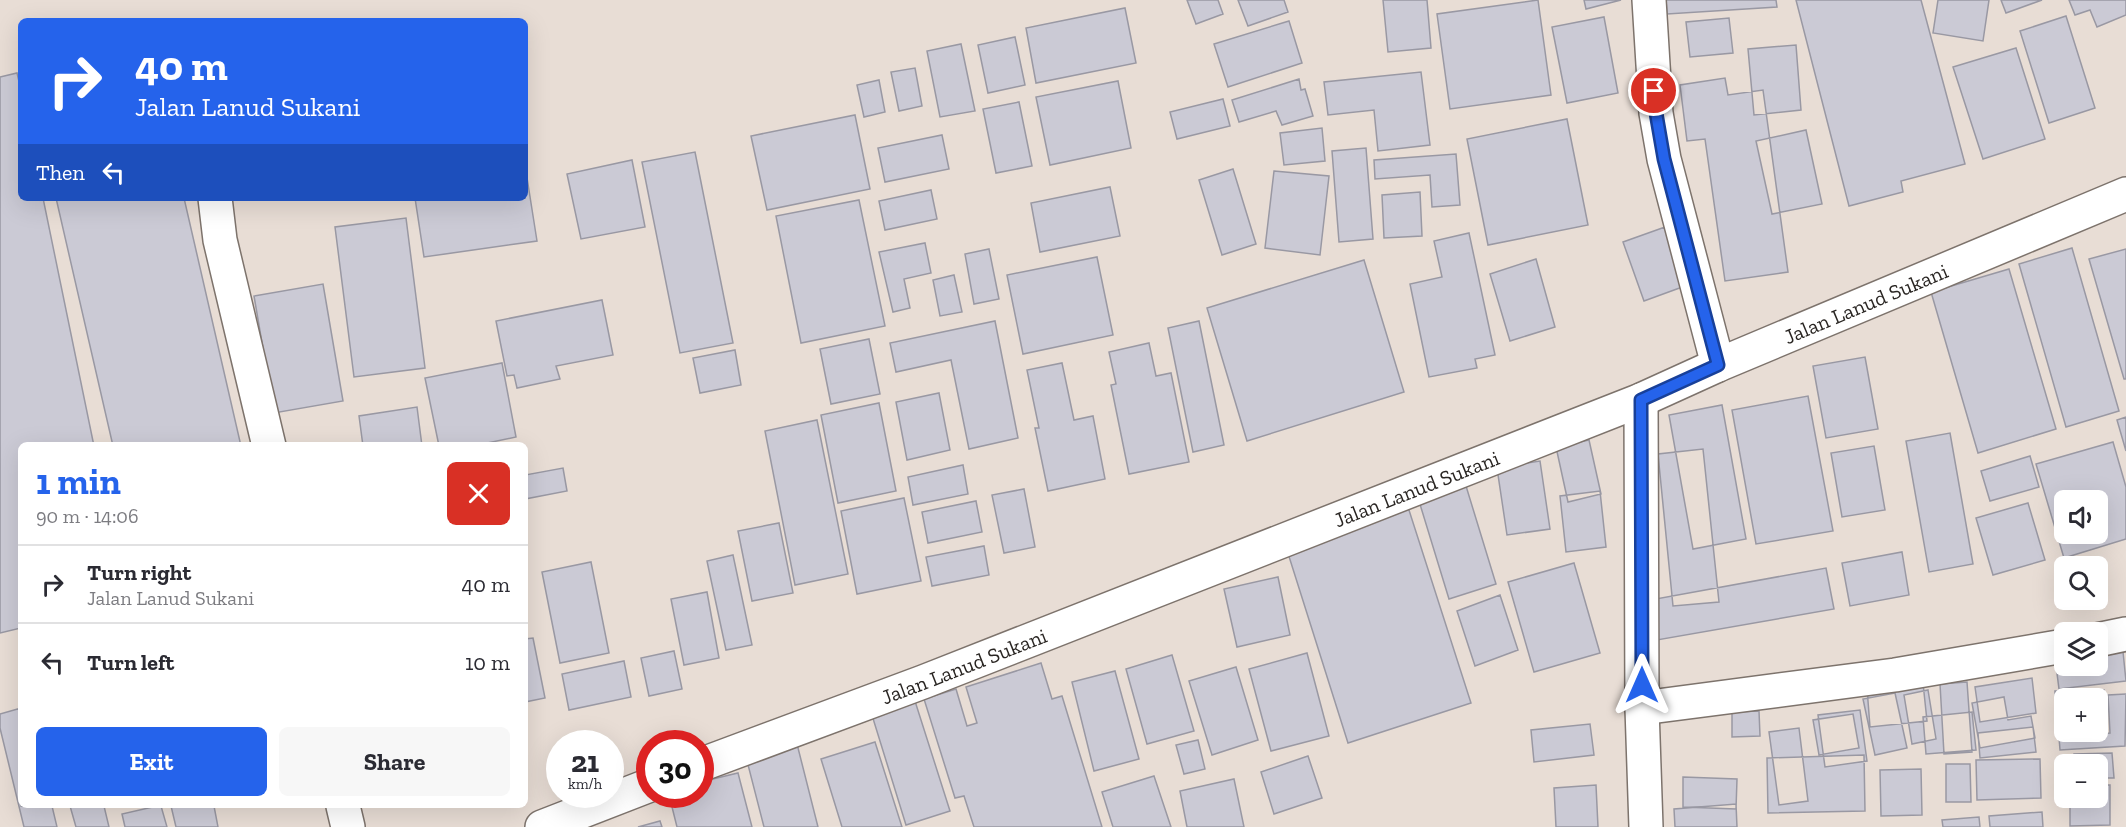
<!DOCTYPE html>
<html lang="en">
<head>
<meta charset="utf-8">
<style>
	body { margin:0; font-family:"Zilla Slab",serif; background:#f7f7f7; color:#2b2b33; height:100vh; display:flex; flex-direction:column; font-size:22px; white-space:nowrap }
	* { box-sizing:border-box; margin:0 }
	p { font-size:20px; color:#7c7c81 }
	.icon { flex:none; width:33px; height:33px; fill:none; stroke:currentColor; stroke-width:2; stroke-linecap:round; stroke-linejoin:round }
	.map { position:relative; flex:1; overflow:hidden }
	.side { position:absolute; left:18px; top:442px; width:510px; height:366px; display:flex; flex-direction:column; background:#fff; border-radius:9px; box-shadow:0 6px 24px #0002 }
	.side>* { flex:none }
	.top-card { position:absolute; left:18px; top:18px; width:510px; height:183px; border-radius:9px; box-shadow:0 6px 24px #0002; background:#2563eb; color:#fff; overflow:hidden }
	.tools { position:absolute; left:2054px; top:490px; display:grid; gap:12px }
	.tools a { display:grid; place-items:center; width:54px; height:54px; border-radius:9px; background:#fff; box-shadow:0 6px 24px #0002; font-size:30px }
	.speed { position:absolute; left:546px; top:730px; display:flex; gap:12px; font-size:30px; font-weight:700; text-align:center }
	.speed>* { display:grid; place-content:center; width:78px; height:78px; border-radius:50%; background:#fff; box-shadow:0 6px 24px #0002; line-height:1 }
	.speed small { font-size:15px; font-weight:400 }
	.speed .limit { border:9px solid #d22; background:#fff; color:#111 }
	.pin { position:absolute; display:grid; place-items:center; width:51px; height:51px; color:#fff; margin:-26px; border:3px solid #fff; border-radius:50%; box-shadow:0 2px 6px #0007 }
	.me { position:absolute; width:66px; margin:-33px; rotate:0deg; stroke-linejoin:round; filter:drop-shadow(0 0 4px #0008) }
	.turn { display:flex; align-items:center; gap:21px; height:126px; padding:0 18px; font-size:27px }
	.turn .icon { width:78px; height:78px; stroke-width:2.5 }
	.turn b { display:block; font-size:42px; line-height:51px }
	.then { display:flex; align-items:center; height:57px; padding:0 18px; background:#0003; gap:12px; font-size:22px }
	.round { display:grid; place-items:center; flex:none; width:63px; height:63px; border-radius:9px; background:#f7f7f7 }
	.overview { display:flex; align-items:center; justify-content:space-between; height:102px; padding:0 18px }
	h1 { font-size:36px; font-weight:700; line-height:45px; color:#2563eb }
	.primary-button { display:flex; gap:12px; margin-top:auto; padding:12px 18px }
	.primary-button a { flex:1; height:69px; border-radius:9px; background:#2563eb; color:#fff; font-size:24px; font-weight:700; line-height:69px; text-align:center }
	.primary-button a+a { background:#f7f7f7; color:#2b2b33 }
	ul { padding:0; list-style:none }
	li { display:flex; align-items:center; gap:18px; height:78px; padding:0 18px; border-top:2px solid #e1e1e2 }
	li div { flex:1 }
	li b { display:block; font-size:22px }
	li em { font-style:normal }
	.map>svg:first-child { display:block }
	.building { fill:#cbcad5; stroke:#9998a3; stroke-width:1.5; fill-rule:evenodd }
	.lines { fill:none; stroke-linecap:round; stroke-linejoin:round }
	.minor-casing { stroke:#7d736c; stroke-width:36 }
	.minor { stroke:#fff; stroke-width:33 }
	.route-casing { stroke:#184099; stroke-width:15 }
	.route { stroke:#2563eb; stroke-width:10 }
	.labels { text-anchor:middle; dominant-baseline:central; stroke-width:4.5; stroke-linejoin:round; paint-order:stroke }
	.street-label { font-size:21px; fill:#292522; stroke:#fff }
</style>
</head>
<body>
<div class="map">
<svg width="2126" height="827" viewBox="0 0 2126 827">
	<rect width="100%" height="100%" fill="#e8ddd5"/>
	<path class="building" d="M1187,0H1218L1223,14L1196,24Z
		M1238,0H1284L1288,12L1248,26Z
		M1383,0H1427L1431,48L1388,52Z
		M1538,0L1551,95L1450,109L1437,14Z
		M1584,0H1621L1586,9Z
		M1666,0H1776L1777,7L1667,14Z
		M1796,0H1921L1965,164L1901,181L1903,192L1849,206Z
		M1938,0H1989L1983,41L1933,33Z
		M2001,0H2042L2006,13Z
		M2069,0H2126V15L2097,27L2090,10L2075,15Z
		M1125,8L1136,63L1036,83L1026,28Z
		M2066,16L2095,108L2049,123L2020,31Z
		M1604,17L1618,93L1567,103L1552,27Z
		M1729,18L1733,53L1690,57L1686,22Z
		M1289,21L1302,63L1228,87L1214,44Z
		M1015,37L1025,85L988,93L978,45Z
		M961,44L975,111L940,117L927,51Z
		M1796,45L1801,110L1754,115L1748,49Z
		M2016,48L2045,139L1983,159L1953,67Z
		M915,68L922,106L899,111L891,72Z
		M1421,72L1430,145L1378,151L1374,110L1328,115L1324,82Z
		M17,73L21,90V198H43L94,446H21V628L0,633V77Z
		M1725,78L1728,95L1763,90L1788,272L1725,281L1705,139L1687,141L1680,85Z
		M1299,79L1301,90L1305,89L1313,116L1282,125L1276,111L1239,122L1232,100Z
		M879,80L885,112L864,117L857,85Z
		M1118,81L1131,148L1050,165L1036,97Z
		M1223,99L1230,126L1177,139L1170,112Z
		M1019,102L1032,166L996,173L983,109Z
		M855,115L870,189L767,210L751,136Z
		M1567,119L1588,225L1488,245L1467,139Z
		M1322,128L1325,161L1284,165L1280,133Z
		M1806,130L1822,204L1772,214L1756,141Z
		M942,135L949,169L885,182L878,148Z
		M1366,148L1373,239L1339,242L1332,151Z
		M695,152L733,343L680,353L642,162Z
		M1456,154L1460,205L1432,207L1430,175L1375,179L1374,160Z
		M632,160L645,227L581,239L567,174Z
		M525,165L537,241L424,257L415,198H525Z
		M1233,169L1256,244L1222,255L1199,180Z
		M1274,171L1329,176L1320,255L1265,248Z
		M1110,187L1120,236L1040,252L1031,203Z
		M931,190L937,219L885,230L879,201Z
		M1420,192L1422,236L1384,238L1382,195Z
		M56,198H184L241,446H113Z
		M859,200L885,326L801,343L776,216Z
		M406,218L425,368L354,377L335,227Z
		M1665,227L1685,286L1644,301L1623,242Z
		M1469,233L1495,355L1475,359L1477,368L1429,377L1410,284L1442,277L1434,241Z
		M925,243L931,273L904,279L910,308L893,312L879,252Z
		M2072,248L2119,411L2066,427L2019,264Z
		M989,249L999,299L974,304L965,254Z
		M2126,249V379H2124L2089,259Z
		M1097,257L1113,335L1023,354L1007,275Z
		M1536,259L1555,327L1510,341L1490,274Z
		M1364,260L1404,392L1247,441L1207,308Z
		M2009,269L2056,429L1978,453L1931,292Z
		M954,275L962,312L940,316L933,280Z
		M323,284L343,401L274,413L254,296Z
		M602,300L613,355L556,366L560,379L517,388L514,375L507,376L496,321Z
		M995,321L1018,438L969,449L951,360L896,372L890,343Z
		M1199,321L1224,445L1193,452L1168,328Z
		M869,339L880,394L831,404L820,349Z
		M1149,343L1156,376L1171,373L1189,462L1129,474L1111,385L1116,384L1109,352Z
		M735,350L741,385L700,393L693,358Z
		M1865,357L1878,429L1826,438L1813,366Z
		M502,363L516,437L473,446H439L425,378Z
		M1062,363L1074,420L1093,416L1105,479L1048,491L1035,428H1039L1027,370Z
		M939,393L950,450L907,460L896,402Z
		M1808,396L1833,531L1756,544L1732,410Z
		M879,403L896,491L838,503L821,415Z
		M1722,405L1746,539L1693,549L1669,415Z
		M417,407L422,446H363L359,416Z
		M2126,417V451L2117,420Z
		M817,420L848,574L795,585L765,431Z
		M1950,433L1973,564L1929,572L1906,441Z
		M1589,440L1601,494L1568,502L1556,447Z
		M2113,442L2126,487V539L2064,558L2036,464ZM2064,501H2097V534H2064Z
		M1874,446L1885,510L1842,517L1831,453Z
		M1703,449L1719,602L1673,606L1658,454Z
		M2030,456L2039,487L1990,501L1981,471Z
		M1540,461L1550,529L1507,535L1497,468Z
		M963,465L968,494L913,505L908,477Z
		M563,468L567,491L525,499V475Z
		M1466,486L1496,584L1449,599L1419,501Z
		M1024,489L1035,547L1004,553L992,495Z
		M1600,491L1606,547L1566,552L1560,496Z
		M904,498L921,581L857,594L841,511Z
		M976,501L982,532L928,543L922,512Z
		M2028,503L2045,560L1993,575L1976,518Z
		M1408,507L1471,703L1348,743L1286,547Z
		M779,523L793,593L752,601L738,531Z
		M984,546L989,575L932,586L926,557Z
		M1902,552L1909,595L1850,606L1842,563Z
		M733,555L752,645L726,650L707,561Z
		M591,562L609,653L560,663L542,572Z
		M1574,563L1600,653L1534,672L1508,582Z
		M1826,568L1834,609L1657,640L1650,600Z
		M1278,577L1290,635L1237,647L1224,589Z
		M707,592L719,658L684,665L671,599Z
		M1500,595L1518,650L1475,666L1457,611Z
		M533,638L545,698L525,702V639Z
		M2122,642L2126,681L2059,689L2054,650L2064,649V666H2097V645Z
		M674,651L682,689L649,696L641,658Z
		M1307,653L1329,736L1271,751L1249,669Z
		M1172,655L1194,731L1147,744L1126,669Z
		M624,661L631,697L569,710L562,674Z
		M1041,663L1052,699L1062,696L1102,827H974L964,796L955,798L924,699L956,689L967,726L977,723L966,687Z
		M1236,667L1258,740L1212,755L1189,681Z
		M1115,671L1139,759L1094,771L1072,682Z
		M2032,678L2036,713L1980,722L1975,687Z
		M1967,682L1972,752L1944,754L1940,684Z
		M1923,683L1927,721L1870,727L1867,688Z
		M1928,690L1936,739L1912,744L1904,695Z
		M2104,690V725H2097V699H2064V726H2056L2055,691Z
		M1895,693L1907,748L1875,755L1863,699Z
		M2126,694L2125,746L2060,750L2059,737L2110,733L2108,695Z
		M2004,697L2008,720L2031,716L2035,738L1980,748L1972,703Z
		M914,698L950,811L906,825L871,712Z
		M21,708V806H52L57,827H24L0,728V714Z
		M1860,710L1867,761L1825,767L1818,715Z
		M1759,711L1760,736L1732,737V712Z
		M1972,712L1976,750L1926,754L1923,717Z
		M1853,714L1859,748L1819,755L1813,720Z
		M1590,724L1594,755L1534,762L1531,730Z
		M2033,727L2036,752L1980,758L1978,733Z
		M1799,728L1808,801L1779,805L1769,732Z
		M796,740L818,827H764L745,753Z
		M1198,740L1205,769L1184,774L1176,745Z
		M875,742L902,827H842L821,759Z
		M2112,753L2114,778H2097V765H2074V754Z
		M1864,755L1865,811L1768,813L1767,758Z
		M1308,756L1322,798L1274,814L1261,772Z
		M2040,759L2041,798L1977,800L1976,760Z
		M1946,764H1970L1971,802H1946Z
		M1921,769L1922,815L1881,816L1880,770Z
		M738,773L752,827H677L669,795H700V782Z
		M1154,776L1171,827H1113L1102,792Z
		M1683,777L1737,779L1736,809L1683,807Z
		M1234,779L1244,827H1187L1180,791Z
		M1596,785L1598,827H1556L1554,788Z
		M2097,785H2110V825L2070,826V798H2097Z
		M1736,804L1737,827H1675L1674,809Z
		M70,806H104L109,827H76Z
		M157,806H161L167,827H125L122,814Z
		M171,806H214L218,827H176Z
		M2042,812L2043,827H1990L1989,816Z
		M1979,817L1980,827H1943L1942,820Z
		M660,821L662,827H638Z"/>
	<g class="lines">
		<defs>
			<g id="minor">
				<path d="M1649,0L1656,113L1664,159L1718,365"/>
				<path d="M215,198L220,240L269,446"/>
				<path d="M1641,400L1642,708L1646,827"/>
				<path d="M2097,640L2126,634"/>
				<path d="M1642,708L1895,675L2064,646"/>
				<path id="s1" d="M700,765L923,682L1641,400L1718,365L2126,194"/>
				<path d="M343,806L348,827"/>
				<path d="M542,827L650,785"/>
			</g>
		</defs>
		<use href="#minor" class="minor-casing"/>
		<use href="#minor" class="minor"/>
	</g>
	<g class="lines">
		<defs>
			<path id="route" d="M1642,685L1641,400L1718,365L1664,159L1656,113L1654,91"/>
		</defs>
		<use href="#route" class="route-casing"/>
		<use href="#route" class="route"/>
	</g>
	<g class="labels">
		<g class="street-label">
			<text stroke="none"><textPath href="#s1" startOffset="1254">Jalan Lanud Sukani</textPath></text>
			<text stroke="none"><textPath href="#s1" startOffset="768">Jalan Lanud Sukani</textPath></text>
			<text stroke="none"><textPath href="#s1" startOffset="282">Jalan Lanud Sukani</textPath></text>
		</g>
	</g>
</svg>
<div class="tools">
<a><svg class="icon" aria-label="sound" viewBox="0 0 24 24"><path d="M4 9h4l5-4v14l-5-4H4zM17 9q2 3 0 6"/></svg></a>
<a><svg class="icon" aria-label="search" viewBox="0 0 24 24"><circle cx="10" cy="10" r="6"/><path d="M15 15l6 6"/></svg></a>
<a><svg class="icon" aria-label="layers" viewBox="0 0 24 24"><path d="M12 4l9 5-9 5-9-5zM3 14l9 5 9-5"/></svg></a>
<a>+</a>
<a>−</a>
</div>
<div class="speed"><div>21<small>km/h</small></div><div class="limit">30</div></div>
<div class="pin" style="left:1654px;top:91px;background:#d93025"><svg class="icon" aria-label="arrive" viewBox="0 0 24 24"><path d="M6 21V4h12l-3 4 3 4H6"/></svg></div>
<svg class="me" style="left:1642px;top:685px" viewBox="-20 -20 40 40"><path d="M0-17L14 15 0 8-14 15z" fill="#2563eb" stroke="#fff" stroke-width="4"/></svg>
<div class="top-card">
<div class="turn"><svg class="icon" aria-label="right" viewBox="0 0 24 24"><path d="M7 20v-9h11M14 6l5 5-5 5"/></svg><div><b>40 m</b>Jalan Lanud Sukani</div></div>
<div class="then">Then<svg class="icon" aria-label="left" viewBox="0 0 24 24"><path d="M17 20v-9H6M10 6l-5 5 5 5"/></svg></div>
</div>
<section class="side">
<div class="overview"><div><h1>1 min</h1><p>90 m · 14:06</p></div><a class="round" style="background:#d93025;color:#fff"><svg class="icon" aria-label="close" viewBox="0 0 24 24"><path d="M6 6l12 12M18 6L6 18"/></svg></a></div>
<ul>
<li><svg class="icon" aria-label="right" viewBox="0 0 24 24"><path d="M7 20v-9h11M14 6l5 5-5 5"/></svg><div><b>Turn right</b><p>Jalan Lanud Sukani</p></div><em>40 m</em></li>
<li><svg class="icon" aria-label="left" viewBox="0 0 24 24"><path d="M17 20v-9H6M10 6l-5 5 5 5"/></svg><div><b>Turn left</b></div><em>10 m</em></li>
</ul>
<div class="primary-button"><a>Exit</a><a>Share</a></div>
</section>
</div>
</body>
</html>
